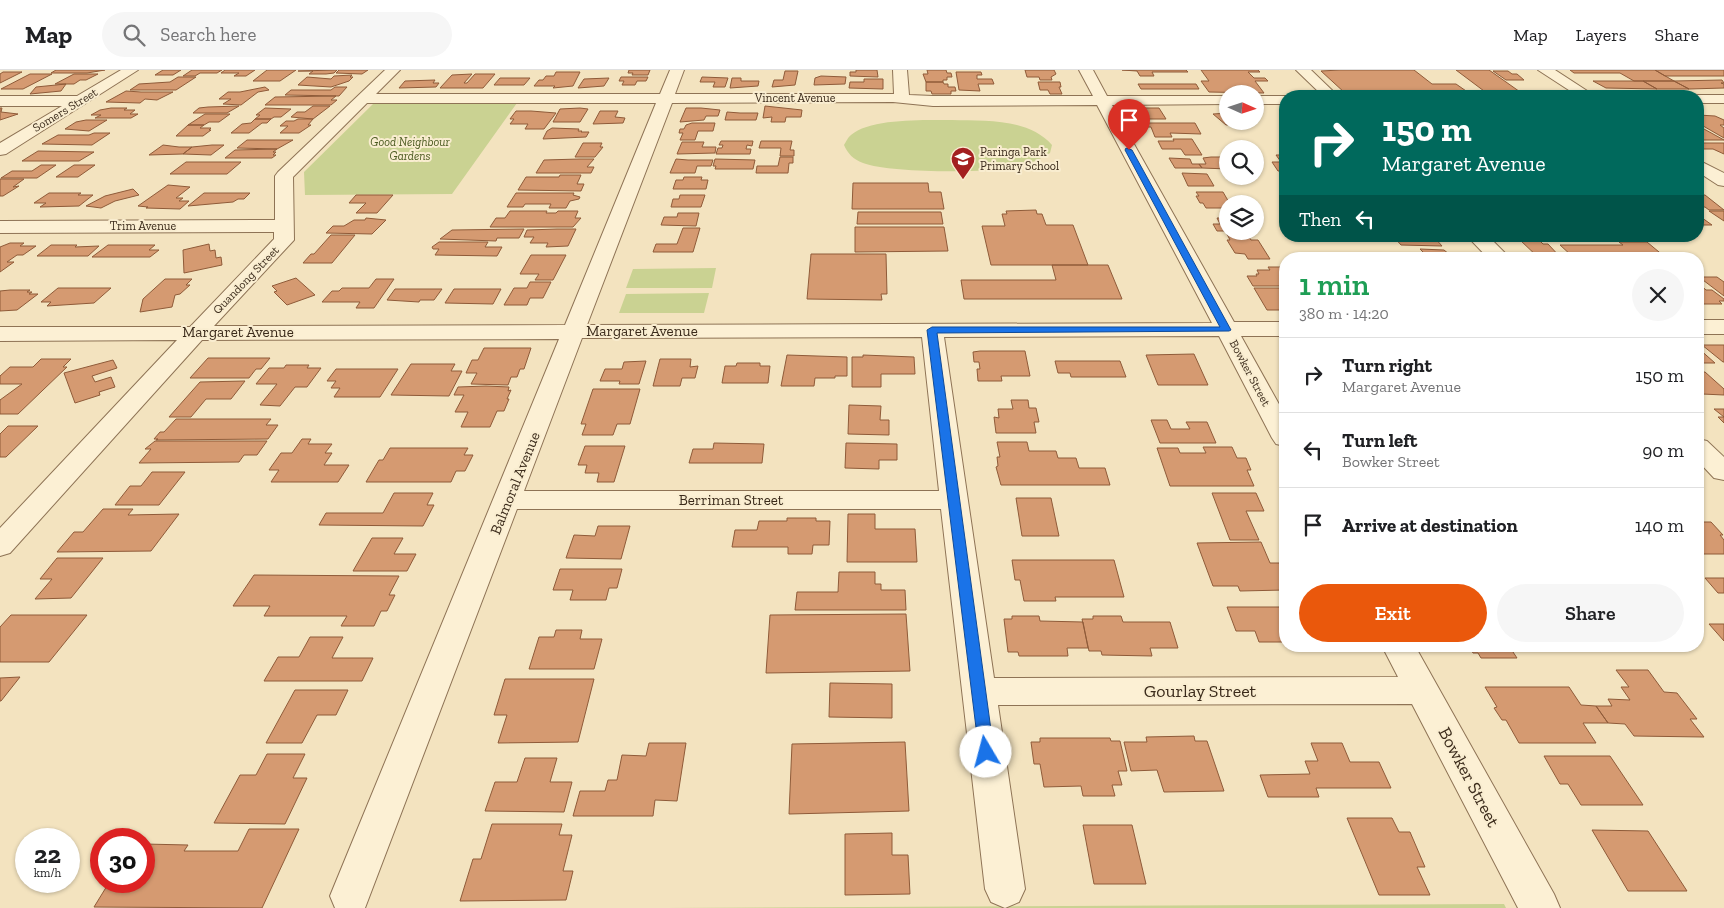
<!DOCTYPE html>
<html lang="en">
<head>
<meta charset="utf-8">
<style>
	body { margin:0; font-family:"Zilla Slab",serif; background:#f6f6f6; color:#202124; height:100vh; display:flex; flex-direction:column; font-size:19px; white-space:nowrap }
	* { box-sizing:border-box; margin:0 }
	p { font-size:16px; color:#757577 }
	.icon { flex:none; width:28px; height:28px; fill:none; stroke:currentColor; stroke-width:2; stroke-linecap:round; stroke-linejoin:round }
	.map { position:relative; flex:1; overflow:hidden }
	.panel { position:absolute; left:1279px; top:182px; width:425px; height:400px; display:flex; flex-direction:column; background:#fff; border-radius:20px; box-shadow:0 1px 4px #0004 }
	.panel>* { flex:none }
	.top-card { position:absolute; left:1279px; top:20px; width:425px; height:152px; border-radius:20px; box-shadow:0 1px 4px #0004; background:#00695c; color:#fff; overflow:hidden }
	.needle { width:32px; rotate:93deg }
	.tools { position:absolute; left:1219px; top:15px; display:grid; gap:10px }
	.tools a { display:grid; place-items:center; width:45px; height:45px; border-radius:50%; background:#fff; box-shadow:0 1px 4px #0004; font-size:25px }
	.speed { position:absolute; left:15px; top:758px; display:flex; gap:10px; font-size:25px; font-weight:700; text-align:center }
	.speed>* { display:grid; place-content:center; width:65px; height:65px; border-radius:50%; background:#fff; box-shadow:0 1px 4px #0004; line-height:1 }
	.speed small { font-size:12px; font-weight:400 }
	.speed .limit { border:8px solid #d22; background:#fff; color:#111 }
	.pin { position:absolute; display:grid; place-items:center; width:42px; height:42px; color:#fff; margin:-51px -21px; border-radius:50% 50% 50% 0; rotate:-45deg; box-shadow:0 0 5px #0007 }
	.pin .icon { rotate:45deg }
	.me { position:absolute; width:55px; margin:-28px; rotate:352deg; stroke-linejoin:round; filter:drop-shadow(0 0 4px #0008) }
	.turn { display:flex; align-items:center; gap:18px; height:105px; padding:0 20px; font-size:22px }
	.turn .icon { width:65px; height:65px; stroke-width:2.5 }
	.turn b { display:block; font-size:35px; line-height:42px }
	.then { display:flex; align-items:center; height:48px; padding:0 20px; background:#0003; gap:10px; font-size:19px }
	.round { display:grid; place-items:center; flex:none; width:52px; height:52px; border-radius:26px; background:#f6f6f6 }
	.headline { display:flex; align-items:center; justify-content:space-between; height:85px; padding:0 20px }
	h1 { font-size:30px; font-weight:600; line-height:38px; color:#1e9e55 }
	.action { display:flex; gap:10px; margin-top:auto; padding:10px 20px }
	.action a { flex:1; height:58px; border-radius:30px; background:#ea580c; color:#fff; font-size:20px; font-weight:600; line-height:58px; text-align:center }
	.action a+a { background:#f6f6f6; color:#202124 }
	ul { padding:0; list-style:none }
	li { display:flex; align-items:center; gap:15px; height:75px; padding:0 20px; border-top:1px solid #e0e0e0 }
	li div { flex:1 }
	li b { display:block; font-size:19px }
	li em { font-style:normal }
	header { display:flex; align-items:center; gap:30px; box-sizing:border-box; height:70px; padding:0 25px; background:#fff; border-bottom:1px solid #e0e0e0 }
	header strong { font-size:24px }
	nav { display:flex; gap:28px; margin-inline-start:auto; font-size:18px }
	.search { width:350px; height:45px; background:#f6f6f6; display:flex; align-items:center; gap:12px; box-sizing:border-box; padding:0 18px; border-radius:28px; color:#757577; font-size:19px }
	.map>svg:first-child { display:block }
	.green { fill:#cad292 }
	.building { fill:#d59a71; stroke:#8f5b39 }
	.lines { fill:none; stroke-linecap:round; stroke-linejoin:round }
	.minor-casing { stroke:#8e7355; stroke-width:2 }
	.minor { fill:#fcf0d4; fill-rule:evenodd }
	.route { fill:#1a73e8; stroke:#114b97 }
	.labels { text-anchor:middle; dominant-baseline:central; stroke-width:4; stroke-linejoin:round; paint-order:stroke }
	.far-street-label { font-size:12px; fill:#3b2b1b; stroke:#f9edd0 }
	.far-park-label { font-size:12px; font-style:italic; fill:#4b5a20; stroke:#f9edd0 }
	.far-poi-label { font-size:12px; fill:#3b2b1b; stroke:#f9edd0; text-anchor:start }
	.street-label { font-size:15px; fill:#3b2b1b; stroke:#f9edd0 }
	.near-street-label { font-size:18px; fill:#3b2b1b; stroke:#f9edd0 }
</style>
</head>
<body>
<header>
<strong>Map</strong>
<div class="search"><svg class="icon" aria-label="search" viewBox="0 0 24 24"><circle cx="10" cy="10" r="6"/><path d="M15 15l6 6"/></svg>Search here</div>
<nav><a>Map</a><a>Layers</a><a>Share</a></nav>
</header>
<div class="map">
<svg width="1724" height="838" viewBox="0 0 1724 838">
	<rect width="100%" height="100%" fill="#f3e3bf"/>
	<path class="green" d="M517,33L452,124L305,125L304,102L373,34Z
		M952,50C985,51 1028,48 1052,75L1050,83C1038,91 1025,95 1011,98C982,103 889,103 863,93C853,89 848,84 844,75C846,72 848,67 851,65C870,48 926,50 952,50Z
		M716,198L712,218H626L633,199Z
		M709,223L704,243H619L626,224Z
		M1504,834L1506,838H665Z"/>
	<path class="building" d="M56,0H105L87,3H51Z
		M163,0H181L173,5H155Z
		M192,0H222L217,3H200L195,6H183Z
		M225,0H255L246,6H234L239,3H221Z
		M267,0H296L280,11H253Z
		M337,0L334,3L326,4H309L313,1H298Z
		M339,0H368L362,4L336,3Z
		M629,0H650L648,5H632L633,3H628Z
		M856,0H877L878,7L850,6V2H856Z
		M927,0H946L947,3H951L952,7H947V10H943V12H926L923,4H928Z
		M1025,0H1054L1056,4L1051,7L1052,10H1040L1039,7H1027Z
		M1122,0H1186L1188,2H1152L1154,6H1140L1137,1Z
		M1201,0H1258L1260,2H1248L1254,8H1265L1268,11H1255L1264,23L1209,22L1201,11H1209Z
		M1340,0H1414L1432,14H1456L1469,23H1345L1321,1Z
		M1456,0H1489L1523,24H1488Z
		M1570,0H1655L1674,11H1634L1620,3H1574Z
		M1655,0H1724V6H1665Z
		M785,1H798L795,15L772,17L774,10H783Z
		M1493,1H1508L1512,4H1517L1524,10H1506Z
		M3,2H22L0,13V4Z
		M556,2H580L573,16L553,18L555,16H534L539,10H543L546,6H554Z
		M956,2H981L982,5H977V9H992L994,14H978L980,21L959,20Z
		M30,4H52L23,19H1Z
		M74,4H98L86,10H80L74,14H55Z
		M472,4L464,13H467L475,4H495L483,18H440L452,5Z
		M352,5L350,7H353L349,11L331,17L298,15L307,7L331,9L334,6Z
		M821,6L846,7L845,14L814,15L815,8Z
		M178,7H196L176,20H130L139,14L170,12Z
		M621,7H648L646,11H637L635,15H622L624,11H619Z
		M702,7L728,8L725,17H713L715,12H700Z
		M500,8H530L524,15H494Z
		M609,8L604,16L578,18L584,9Z
		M732,8H741V11H759L758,16L730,18Z
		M864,9H883V19L849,18L850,12H864Z
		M435,10L433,13H439L436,17L399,18L405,11Z
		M1722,10L1724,13H1721L1724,14V18L1689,19L1674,11Z
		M1593,11H1643L1657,19L1606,18Z
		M1643,11H1674L1689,19H1657Z
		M926,12H943L944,14H948V17H955L956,21H951V24H932L931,21H926Z
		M1038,12H1060L1061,17H1059L1062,24H1050L1048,20H1040Z
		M66,14L61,21L30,24L36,17Z
		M1138,14H1196L1199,19H1141Z
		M265,17L269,20L258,22L241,35L223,34L231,29H219L228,22H240Z
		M335,17H347L339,26L285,25L291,20H331Z
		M126,21L141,22H173L157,30L145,29L140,33L106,32Z
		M336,26L331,30H337L331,35H265L275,27Z
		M239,36L227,43H193L199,38L208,37Z
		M313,36H330L313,49L291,47L297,42H305Z
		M765,36L802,40L801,47H786L785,52H771L772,47L763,48Z
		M0,38H2L1,42L18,44L0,50Z
		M111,38H127L124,40H135L130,44H138L131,48H95L101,45H91L100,40Z
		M265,38L291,39L281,47H274L271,49H255L260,45H256Z
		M580,38L588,39L580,52H553L560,39Z
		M686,38H701L720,40L718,46H706L704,50L680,52Z
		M1141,38H1159L1166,49H1149L1146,44H1142L1139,40H1142Z
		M516,41H531L556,43L544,59H525L528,54H510L514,49H510Z
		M600,41H618L615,47L625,48L623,53L593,54Z
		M727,42L740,43H758L756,50H725Z
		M1228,43V51H1243L1246,54L1226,55L1213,44Z
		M205,44H230L219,52H209L204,55H188Z
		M1698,45L1715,46L1724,50V55H1720L1724,58V68L1698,53Z
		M255,49H271L267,53H262L249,63H231L242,54L251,53Z
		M298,49H313L308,55H311L299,63H280L288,56H280L286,51H294Z
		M86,50H107L89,61L65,59L76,52Z
		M692,53H715L713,61H698L695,70H680L683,63H679L680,59H684L686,55Z
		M1146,53H1195L1201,64L1170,63L1172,67H1155L1151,57H1148Z
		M188,55H204L200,58H211L209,60H211L203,66H176Z
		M552,58L579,59L578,61H582L581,62H589L586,67L543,69L547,61Z
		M1698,59H1704L1724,70H1698Z
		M94,63H110L92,75L42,74L58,65H89Z
		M1173,69H1192L1202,85H1185L1181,79H1162L1158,71H1174Z
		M247,70H293L277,79L237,78Z
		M721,71H753L752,76L747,75L746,79H751L750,84H716L718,78H722L723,75H719Z
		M761,71H792L790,80H794V86H780L781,78H759Z
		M682,72H704L702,77H716L715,83L677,84Z
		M583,73H602L600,77H603L595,87H575Z
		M1698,73H1724V84L1713,79H1704Z
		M163,75L179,77H192L183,84L149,85Z
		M212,75H224L211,85L183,84L192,77Z
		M277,79L273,82H276L273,85H276L272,88H225L235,80Z
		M38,81L94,82L79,91H22Z
		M1276,85H1285V101H1278L1272,92H1281Z
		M780,87H793V93H789L788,103H756L757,96H778Z
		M1211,87H1222L1228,95V99L1202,98L1199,94H1206L1203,88Z
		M1169,88L1190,89L1192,94H1199L1202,98H1175Z
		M580,89H594L587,97H594L591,103H536L544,90Z
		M676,89L688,90H713L711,96H697L695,103H670Z
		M715,89L755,90L753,99H715L716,96H713Z
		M186,92H241L227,104H170Z
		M41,95H56L37,108H1L12,101H32Z
		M74,95H95L78,107H56Z
		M1182,103L1207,104L1214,116H1188Z
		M560,105H581L577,114H584L581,121L518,120L526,107H559Z
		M684,107H702L701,110H708L706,119H673L676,110H683Z
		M0,109H24L13,117L19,116L3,126H0Z
		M853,113H928L929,122H941L944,139H852Z
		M168,115L190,117L176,128H183L179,131H189L180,139L146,138L148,137L138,136Z
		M133,119L139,125L115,131L101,138L86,136L105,126Z
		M1196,122H1223L1230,134H1228V138H1206L1203,133H1200L1196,126H1199Z
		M49,123H81L78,125H93L79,136L40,137L46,133H34Z
		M204,123H250L244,129H238L233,132L188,136Z
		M516,123H574L573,125L580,127L579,129L570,131L566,138H549L551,134H525L523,137H507Z
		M356,125H393L377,143H356L366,133H349Z
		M680,125H705L701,137H671L673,129H679Z
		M1698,125H1705L1724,140H1709L1705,137H1698Z
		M1036,140L1037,144H1042L1046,155H1073L1088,195H991L982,156H1005L1002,144H1007L1006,141Z
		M510,141H547L546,143H556L558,141H578L575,148H581L573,157H490L496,148H505Z
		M1709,141H1724V151Z
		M858,142H941L943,154H857Z
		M678,143H699L696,156L661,155L664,147H677Z
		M1698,145L1712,155H1698L1701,157H1698Z
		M366,148L386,150L372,164L326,163L333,156H344L354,150H365Z
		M1217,148H1228V161H1217L1213,154H1220Z
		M855,157H944L948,181L855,182Z
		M683,158H700L693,182H653L656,174H677Z
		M524,159L519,168H497L496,171L440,169L452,160Z
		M557,159H576L568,176L546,177L548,173H530L534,167H524L527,160Z
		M1226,162L1246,163L1251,170H1258L1270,189H1248L1245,184L1235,183L1227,170H1230Z
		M331,165H355L332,193H303L311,184H314Z
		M1393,166L1434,167L1442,176L1401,175Z
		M1520,170H1539L1543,174H1548L1562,189H1540Z
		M439,172H488L485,177H502L497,186L435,185L439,179H433L432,177Z
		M1619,172H1647L1665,187L1572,186L1560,175H1623Z
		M10,173H24L20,176H36L23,185H17L7,192H14L0,202V177Z
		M209,174L210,181L215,180L216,188L221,187L222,195L184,203L183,180Z
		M51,175H77L75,177L99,176L88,186H37Z
		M108,175H155L149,180H159L150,187H92Z
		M1420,179L1444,180L1455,189H1430Z
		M811,184H886L887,224H881L882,230L807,229Z
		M531,185H566L553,210H535L539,204H520Z
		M1052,195H1108L1122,229H964L961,210H1056Z
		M1268,197H1281L1285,203V216H1253L1247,206H1257L1256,204H1259L1257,200H1270Z
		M1699,207H1717L1724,212V226Z
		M296,208L315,225L287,235L274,222L277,221L272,216Z
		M165,209H192L186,215H190L180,224L175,225L172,237L140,242L143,229Z
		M376,209H394L374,238H356L360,232H322L332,221H339L342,218H369Z
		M530,212H551L543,228H530L527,235H504L514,218H527Z
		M1698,213L1706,220H1712L1724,229V231H1719L1722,234H1698Z
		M58,218H111L94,233L47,236L51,232H41Z
		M1254,218H1280L1285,227V240H1267Z
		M395,219H442L434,230H420L419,232L387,230Z
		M454,219H501L493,234L445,233Z
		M10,220H30L27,222H32L29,224H38L17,240L0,241V221Z
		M1702,275H1724V292H1723Z
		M484,278H531L524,299H520L517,307H511L508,315L471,314L477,303H466L472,290H478Z
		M1698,278L1715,293H1698Z
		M980,281H1025L1030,306H1001L1002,311H978L977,299H980L979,292H974L973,282Z
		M1194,284L1208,315H1158L1146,285Z
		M787,285L847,287V306H835V308H815L814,316H781Z
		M863,285L914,287L915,304H881V317H852V287H863Z
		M208,288H270L261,299H256L249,308H190Z
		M41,289H71L63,297H67L18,344H0V330L22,314H0V306L10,297H33Z
		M660,289H691L690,297L698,296L695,308H682L680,316H653Z
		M113,290L117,298L92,306L95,312L111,307L115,317L99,322L100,325L75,333L64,303Z
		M646,291L639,314H619L620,311H600L605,299H622L624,292Z
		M1055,291H1120L1126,307H1071L1070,303H1058Z
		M737,293H760V296H770L768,313H722L725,296H736Z
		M411,294H455L451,301H462L449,326L391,325Z
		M286,295H309L307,298H321L307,317H295L280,336L260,335L277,314H256L269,298H284Z
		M336,299H398L380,327H334L340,318H331L336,311H327Z
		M1698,302H1705L1724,319V325L1702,324L1698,320Z
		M245,311L231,329H206L191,347H169L200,312Z
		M486,316L509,317L508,321L511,320L507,329H509L504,341H497L490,357H461L468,342H455L464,325H454L458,317Z
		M593,319H640L630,354H617L613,365H582L586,354H581Z
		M1011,330H1028L1029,338H1036L1039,352H1034L1036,363H996L994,347L999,348L998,339H1013Z
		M849,335L881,336L880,350H889V365L848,364Z
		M1714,339H1724V353L1718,347H1724Z
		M176,349H271L266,355H278L268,369L156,370L158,369H154L160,362H164Z
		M1151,350H1167L1171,359H1190L1186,352H1207L1216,373H1160Z
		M8,356H38L6,387H0V364Z
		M302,369H311L308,374H332L325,383H332L324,395H349L338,412H271L279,400H269L281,383H292Z
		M155,371H267L257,385H244L239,392L139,393L151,379H145Z
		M997,372H1027L1029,381H1056L1058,388H1076L1079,398H1105L1110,415H1001L996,397L998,396L997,387H1000Z
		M714,373L764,374L762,393H689L693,379H713Z
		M846,373L897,374V390H879V399L845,398Z
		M585,376H625L614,412H597L599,403H585L587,395H578Z
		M1203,377H1232L1237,388H1246L1251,400H1247L1254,416H1170L1157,378H1178L1180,383H1206Z
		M390,378H468L464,385H473L465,401H456L451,412H366L379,390H383Z
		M152,402H185L159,435H115L130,416H141Z
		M394,423H433L427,435H434L423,456L319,455L326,443H383Z
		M1212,423H1256L1264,441H1246L1259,470H1230Z
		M1016,428H1051L1059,466H1022Z
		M103,439H133L128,445L179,444L151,481L57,482L74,462H83Z
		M848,444H875V459H915L917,492H847Z
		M787,448H816V451H830L829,475H813L812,484H788V477H732L735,460H757L759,451H787Z
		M1698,452H1711L1723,465H1720L1724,470V484H1699L1698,482Z
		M598,456H630L621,489L566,488L574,465L595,466Z
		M372,468H403L394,484H416L407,501H353Z
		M1261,472L1270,493H1285V520L1240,521L1238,516H1213L1197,473Z
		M57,488H103L71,528L35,529L52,509H40Z
		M1012,490H1114L1124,527H1055L1056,531H1024L1020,510H1015Z
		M560,499H622L617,518H609L606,530H570L573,520H553Z
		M839,502H875V514H881V520H905L906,540H795L797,522H838Z
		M254,505L399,506L389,525H395L387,541H381L374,556H341L347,546H264L270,536H233Z
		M1705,508H1724V523H1718Z
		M1227,537H1285V572H1259L1255,561H1236Z
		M906,544L910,601L766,603L770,545Z
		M11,545H87L49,592H0V557Z
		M1012,546H1039L1040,551L1083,552L1088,578H1067L1068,586H1019L1018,582H1008L1004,549H1012Z
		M1093,546H1121L1123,552H1170L1178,578H1150L1152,586L1102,585L1101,581H1089L1082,549H1093Z
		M1709,554H1724V571Z
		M556,560H582L580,569H602L594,599H529L539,567H554Z
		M310,567H343L332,588H373L362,611H264L278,587H299Z
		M1469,576H1509L1517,588H1481L1478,583H1473Z
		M1616,600H1648L1664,622L1677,623L1697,649H1690L1704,667L1634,666L1625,654L1608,653L1596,636H1612L1608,629L1630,630L1621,617H1629Z
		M20,607L1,631H0V608Z
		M505,609H594L578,672L498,673L507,645H494Z
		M830,613L892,614V648L829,647Z
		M1485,617H1569L1581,635L1596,636L1608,653H1583L1596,673H1519L1506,650H1502L1494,638L1497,637Z
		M295,620H348L336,645H317L302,673H266Z
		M1194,666L1195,671H1207L1224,721L1164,722L1157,700L1131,701L1124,672H1147L1146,667Z
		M1040,668H1110L1111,671H1120L1127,701H1118L1122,715H1112L1115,726H1083L1081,716L1044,717L1040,694H1034L1031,672H1040Z
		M905,672L909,741L789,744L792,674Z
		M649,673H686L677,731L655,730L653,746H573L580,721H605L608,710H617L622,685L646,686Z
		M1311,673H1342L1350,692H1379L1391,718H1316L1319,727H1268L1260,705L1310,704L1305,691H1318Z
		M267,684H305L293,708H307L285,754L214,753L240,705H256Z
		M1544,686H1610L1643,735H1581L1568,714H1560Z
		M525,688H557L550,712H572L564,742L485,741L495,712H517Z
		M1347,748H1392L1399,762H1410L1425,797H1417L1430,825H1379Z
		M492,754H562L559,765H572L563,801H573L566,830L460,831L473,789H481Z
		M1083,755H1132L1146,814H1094Z
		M249,759H299L262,838L94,837L110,811H144V774L188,775L184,781H238Z
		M1592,760L1648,761L1687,821H1628Z
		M892,763V785H908L910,824L845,825V764Z"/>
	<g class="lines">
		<defs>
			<path id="minor" d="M121,0H138L6,84L0,85V73L62,36H0V26H77Z
				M385,0H400L376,24H660L670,0H684L675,24H894L893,0H907L909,25L933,26H1093L1079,0H1093L1107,26H1228V34L1112,35L1234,252H1285V266H1241L1285,345V376L1276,374L1272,368L1219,266L944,267L994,608L1398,607L1382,576H1415L1554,824L1560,838H1518L1412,634L998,635L1025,819L1019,832L1005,838L991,832L985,819L941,439H517L365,838H335L330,826L559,269L202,270L10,483L0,486V458L177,270L0,271V257H190L274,169V162L0,163V151L275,150V106L278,102ZM893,32L933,36L1097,35L1212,253L587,255L672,33ZM367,33H656L565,255L214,256L294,170L293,107ZM922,267L939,421H524L582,268Z
				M1296,0H1311L1338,26H1323Z
				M1538,0H1555L1595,26H1578Z
				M1698,25H1724V33H1698V26H1692Z
				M1255,26H1288H1285V34H1255Z
				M1698,90L1724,103V116L1718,115L1698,102Z
				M1467,166H1488L1511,189H1489Z
				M1698,250H1724V264H1698Z
				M1698,369L1707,371L1724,387V410L1714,408L1698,391Z"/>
		</defs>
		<use href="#minor" class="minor-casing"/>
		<use href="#minor" class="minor"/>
	</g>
	<path class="route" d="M1126,78L1132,80L1231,260L1229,261L937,263L994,682L992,686L986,688L981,686L979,682L927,260L932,257H1220L1125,80Z"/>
	<defs>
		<symbol id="school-pin" viewBox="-11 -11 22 30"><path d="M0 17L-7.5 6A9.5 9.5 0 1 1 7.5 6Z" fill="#a31f20" stroke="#f9edd0"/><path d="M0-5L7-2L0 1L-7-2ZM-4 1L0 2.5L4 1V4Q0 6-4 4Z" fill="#fff"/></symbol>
	</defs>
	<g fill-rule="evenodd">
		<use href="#school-pin" x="949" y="75" width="28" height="38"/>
	</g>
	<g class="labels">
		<g class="far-street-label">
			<text x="795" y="28">Vincent Avenue</text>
			<text transform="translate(65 40) rotate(-31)">Somers Street</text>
			<text x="143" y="156">Trim Avenue</text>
			<text transform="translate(246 210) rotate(-46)">Quandong Street</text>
			<text transform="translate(1250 303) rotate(62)">Bowker Street</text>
		</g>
		<g class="far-park-label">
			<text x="410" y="72">Good Neighbour<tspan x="410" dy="14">Gardens</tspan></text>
		</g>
		<g class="far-poi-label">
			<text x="980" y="82">Paringa Park<tspan x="980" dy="14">Primary School</tspan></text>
		</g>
		<g class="street-label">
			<text x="642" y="261">Margaret Avenue</text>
			<text x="238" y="262">Margaret Avenue</text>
			<text transform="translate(515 413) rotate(-68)">Balmoral Avenue</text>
			<text x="731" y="430">Berriman Street</text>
		</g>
		<g class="near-street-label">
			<text x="1200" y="621">Gourlay Street</text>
			<text transform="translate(1469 707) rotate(62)">Bowker Street</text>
		</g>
	</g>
</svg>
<div class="tools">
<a><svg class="needle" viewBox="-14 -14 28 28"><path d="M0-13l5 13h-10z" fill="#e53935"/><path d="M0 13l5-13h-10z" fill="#757577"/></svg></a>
<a><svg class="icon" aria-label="search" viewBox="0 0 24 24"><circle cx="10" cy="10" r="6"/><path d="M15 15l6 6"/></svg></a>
<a><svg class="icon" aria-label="layers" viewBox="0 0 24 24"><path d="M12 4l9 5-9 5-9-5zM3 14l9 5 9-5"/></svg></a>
</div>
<div class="speed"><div>22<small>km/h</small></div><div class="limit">30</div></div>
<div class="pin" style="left:1129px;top:80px;background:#d93025"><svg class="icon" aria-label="arrive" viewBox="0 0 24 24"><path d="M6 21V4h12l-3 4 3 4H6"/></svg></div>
<svg class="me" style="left:986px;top:682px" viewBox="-20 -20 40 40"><circle r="19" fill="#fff"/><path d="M0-13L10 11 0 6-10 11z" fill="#1a73e8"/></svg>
<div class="top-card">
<div class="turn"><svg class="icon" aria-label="right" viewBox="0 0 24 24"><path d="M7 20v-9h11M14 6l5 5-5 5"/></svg><div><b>150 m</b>Margaret Avenue</div></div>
<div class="then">Then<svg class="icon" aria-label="left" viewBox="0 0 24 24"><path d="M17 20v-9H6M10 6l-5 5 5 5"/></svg></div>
</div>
<section class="panel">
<div class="headline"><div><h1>1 min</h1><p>380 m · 14:20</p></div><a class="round"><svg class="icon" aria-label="close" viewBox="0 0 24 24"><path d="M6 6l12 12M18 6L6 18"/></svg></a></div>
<ul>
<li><svg class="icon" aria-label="right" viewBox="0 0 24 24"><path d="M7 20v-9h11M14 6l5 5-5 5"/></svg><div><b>Turn right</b><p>Margaret Avenue</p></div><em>150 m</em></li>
<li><svg class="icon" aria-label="left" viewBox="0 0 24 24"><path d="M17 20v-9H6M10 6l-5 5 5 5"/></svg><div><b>Turn left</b><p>Bowker Street</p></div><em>90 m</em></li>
<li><svg class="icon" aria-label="arrive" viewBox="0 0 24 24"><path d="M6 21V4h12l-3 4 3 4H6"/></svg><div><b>Arrive at destination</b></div><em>140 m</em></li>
</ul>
<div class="action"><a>Exit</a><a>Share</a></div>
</section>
</div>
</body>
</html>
